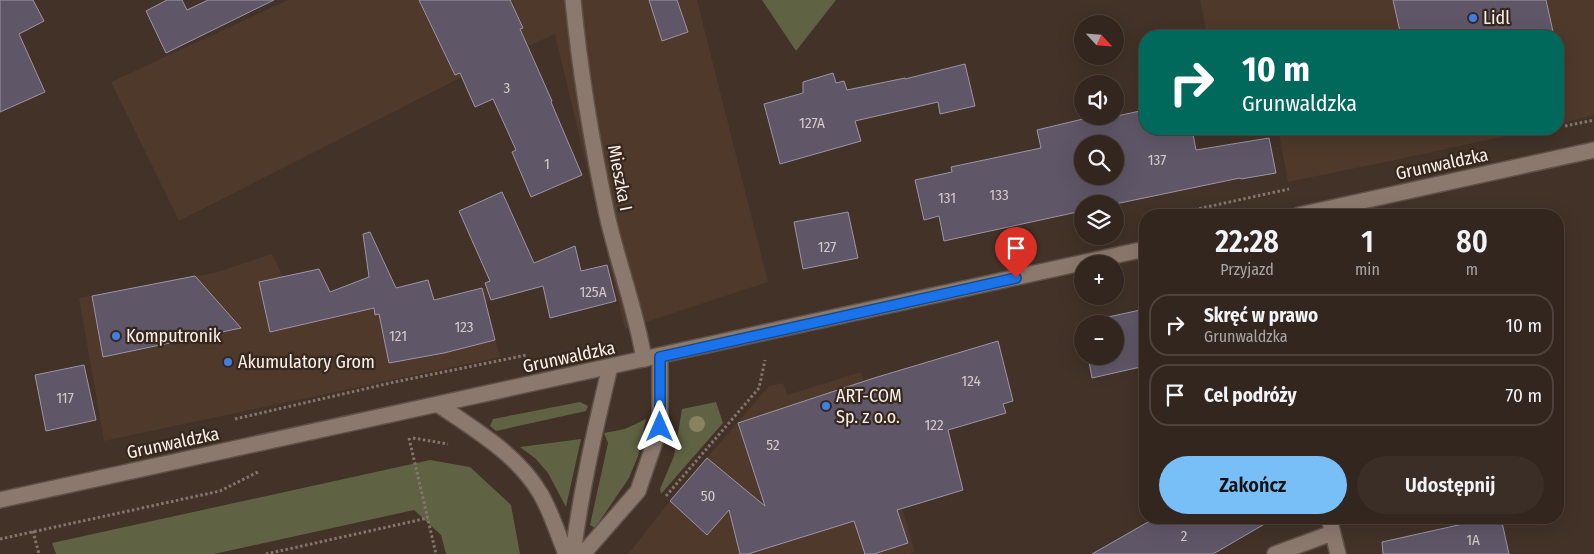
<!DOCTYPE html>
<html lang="pl">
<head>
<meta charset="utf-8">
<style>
	body { margin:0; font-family:"Fira Sans Condensed",sans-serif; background:#3a2e27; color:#f1f3f6; height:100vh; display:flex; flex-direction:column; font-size:19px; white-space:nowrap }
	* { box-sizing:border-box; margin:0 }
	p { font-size:16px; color:#a8a5a4 }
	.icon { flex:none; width:28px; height:28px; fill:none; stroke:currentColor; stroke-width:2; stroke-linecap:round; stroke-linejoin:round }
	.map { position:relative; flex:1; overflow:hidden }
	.side { position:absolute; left:1139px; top:209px; width:425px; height:315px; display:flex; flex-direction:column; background:#32261e; border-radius:20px; box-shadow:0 5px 20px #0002,0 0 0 1px #4d433c }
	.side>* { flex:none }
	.top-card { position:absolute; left:1139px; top:30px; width:425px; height:105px; border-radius:20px; box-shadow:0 5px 20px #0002,0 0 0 1px #4d433c; background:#00695c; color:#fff; overflow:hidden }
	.needle { width:32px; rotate:116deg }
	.controls { position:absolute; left:1074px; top:15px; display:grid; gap:10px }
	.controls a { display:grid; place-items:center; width:50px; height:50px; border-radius:50%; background:#32261e; box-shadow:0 5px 20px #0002,0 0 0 1px #4d433c; font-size:25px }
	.pin { position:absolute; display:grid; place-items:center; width:42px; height:42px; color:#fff; margin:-51px -21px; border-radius:50% 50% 50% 0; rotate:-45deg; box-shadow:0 0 5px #0007 }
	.pin .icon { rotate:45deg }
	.me { position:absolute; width:55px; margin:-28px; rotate:0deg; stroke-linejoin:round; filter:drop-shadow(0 0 4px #0008) }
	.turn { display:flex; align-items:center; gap:18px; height:105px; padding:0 20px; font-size:22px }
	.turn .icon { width:65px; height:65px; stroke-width:2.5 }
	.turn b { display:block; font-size:35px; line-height:42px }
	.eta { display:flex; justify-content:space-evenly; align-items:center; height:85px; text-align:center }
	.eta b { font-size:30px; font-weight:600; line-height:35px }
	.button { display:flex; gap:10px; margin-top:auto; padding:10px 20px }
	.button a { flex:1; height:58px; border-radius:30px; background:#78bff8; color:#111; font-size:20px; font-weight:600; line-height:58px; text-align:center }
	.button a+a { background:#3a2e27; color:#f1f3f6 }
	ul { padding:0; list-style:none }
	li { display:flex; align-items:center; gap:15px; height:62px; margin:0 10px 8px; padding:0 10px; border:2px solid #4d433c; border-radius:20px }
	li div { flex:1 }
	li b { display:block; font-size:19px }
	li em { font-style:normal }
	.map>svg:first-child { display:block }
	.built { fill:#4e392b }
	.green { fill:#5f6243 }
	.building { fill:#5f5667; stroke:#9d94a5; fill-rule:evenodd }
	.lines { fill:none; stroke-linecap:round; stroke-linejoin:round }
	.lane-casing { stroke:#5f5249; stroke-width:18 }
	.street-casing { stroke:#5f5249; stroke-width:18 }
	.secondary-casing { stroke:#5f5249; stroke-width:18 }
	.path { stroke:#84766d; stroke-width:3; stroke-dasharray:2.5 2.5; stroke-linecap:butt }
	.lane { stroke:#8c796e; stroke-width:15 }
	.street { stroke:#8c796e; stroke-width:15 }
	.secondary { stroke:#8c796e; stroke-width:15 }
	.tree { fill:#88835e }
	.route-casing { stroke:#114b97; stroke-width:12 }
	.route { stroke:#1a73e8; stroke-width:9 }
	.shop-dot { fill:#3f7fe0; stroke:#37281f; stroke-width:2 }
	.labels { text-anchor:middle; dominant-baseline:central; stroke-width:4.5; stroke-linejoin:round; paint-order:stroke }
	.number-label { font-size:15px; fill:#d3cac8 }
	.poi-label { font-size:18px; fill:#faf0e9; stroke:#37281f; text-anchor:start }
	.street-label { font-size:18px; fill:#faf0e9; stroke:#37281f }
</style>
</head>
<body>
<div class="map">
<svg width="1594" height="554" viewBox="0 0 1594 554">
	<rect width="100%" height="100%" fill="#423228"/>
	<path class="built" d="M288,0H697L768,282L625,329L555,34L462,77L179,221L111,82Z
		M1200,0H1594V115L1558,124V36H1207Z
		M1278,129H1536L1410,157L1288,182Z
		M272,254L283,277L319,269L331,293L388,269L396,288L428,280L438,314L465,293L488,287L492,300L485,302L500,357L104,441L79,298L214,273Z
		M861,372L915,552L909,554H628L670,501L769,386L783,383L787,395Z"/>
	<path class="green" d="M762,0H836L796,51Z
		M580,402L588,406L586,411L496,431L490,426L493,419Z
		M716,402L723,423L661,494L660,489L674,456L682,409Z
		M646,419L638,456L629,478L595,528L590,525L608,443L604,433L625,429Z
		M581,439L566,507L548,473L536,459L520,447Z
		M430,460L470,467L511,505L520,554H446L441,535L414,510L214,554H56L52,543Z"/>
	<path class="building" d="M0,0H33L44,21L19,34L45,92L0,112Z
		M167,0H182L187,10L208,0H274L166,53L146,11Z
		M419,0H510L523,28L520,29L552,101L551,102L582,175L531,197L512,152L516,150L493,99L475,107L460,73L455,75Z
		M649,0H677L688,32L662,41Z
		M1393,0H1546L1554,36H1401Z
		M965,64L975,106L940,114L938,102L855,121L861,141L780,164L764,104L803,93V82L833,73L836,83L844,81L847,90L905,78V79Z
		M1145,110V129H1192L1196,150L1269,138L1276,173L1241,179L1240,178L1115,204H1082V211L944,241L939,216L924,220L915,180L952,172L951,167L1041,148L1037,130L1087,118L1088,122ZM1082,144H1115V176H1082Z
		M502,192L534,263L575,246L581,271L607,265L616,301L550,318L543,286L491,300L485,283L490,281L459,211Z
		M848,212L858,258L803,269L794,222Z
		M370,232L396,288L428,280L434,300L482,288L495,340L444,353L389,363L379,314L375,315L374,308L270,332L259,282L319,269L330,292L369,277L363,234Z
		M195,276L241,328L103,357L92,296Z
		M1145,309V366L1092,378L1088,356H1115V324H1082V334L1080,323Z
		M998,341L1013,401L1003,404L1006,413L948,430L963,490L897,510L908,543L874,554H865L854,521L748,554H740L729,510L707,535L670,501L707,458L765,506L738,423L874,378Z
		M84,365L96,420L46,431L35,375Z
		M1155,518H1275L1213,554H1092Z
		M1490,518H1501L1509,554H1383L1382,542Z"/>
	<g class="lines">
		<defs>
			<path id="lane" d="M1275,554L1332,533"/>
			<path id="street" d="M573,0C580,72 592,144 607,215C618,264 636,310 644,359
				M439,405C475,430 517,454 540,493C551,511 558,535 566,554
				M1329,518L1338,554
				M573,554C581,490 595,429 610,367
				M583,554L638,491L660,427V357"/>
			<path id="secondary" d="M1299,215L1594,150
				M0,500C382,416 764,334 1145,249"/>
		</defs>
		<use href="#lane" class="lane-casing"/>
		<use href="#street" class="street-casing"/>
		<use href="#secondary" class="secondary-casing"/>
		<path class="path" d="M1565,126L1594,120
			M1170,215L1289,189
			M235,419L399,381L527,355
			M409,438L436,554
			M413,438L448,444
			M666,496L759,388L765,360
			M33,531L39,554
			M0,539L220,491L258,472
			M266,554L428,518"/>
		<use href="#lane" class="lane"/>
		<use href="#street" class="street"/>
		<use href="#secondary" class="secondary"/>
	</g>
	<circle class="tree" cx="697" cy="424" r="8"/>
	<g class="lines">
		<defs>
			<path id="route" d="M660,427V357L1016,278"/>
		</defs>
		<use href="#route" class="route-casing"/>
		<use href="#route" class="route"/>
	</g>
	<g class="shop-dot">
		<circle cx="1473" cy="18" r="5"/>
		<circle cx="116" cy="336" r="5"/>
		<circle cx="228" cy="362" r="5"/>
		<circle cx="826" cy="406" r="5"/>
	</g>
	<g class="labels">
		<g class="number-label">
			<text x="507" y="88">3</text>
			<text x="812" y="123">127A</text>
			<text x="1157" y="160">137</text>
			<text x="547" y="164">1</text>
			<text x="999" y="195">133</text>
			<text x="947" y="198">131</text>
			<text x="827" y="247">127</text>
			<text x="593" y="292">125A</text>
			<text x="464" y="327">123</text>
			<text x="398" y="336">121</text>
			<text x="971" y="381">124</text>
			<text x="65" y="398">117</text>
			<text x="934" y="425">122</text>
			<text x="773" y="445">52</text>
			<text x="708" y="496">50</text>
			<text x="1184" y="536">2</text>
			<text x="1473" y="540">1A</text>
		</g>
		<g class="poi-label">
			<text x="1483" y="18">Lidl</text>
			<text x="126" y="336">Komputronik</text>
			<text x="238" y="362">Akumulatory Grom</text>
			<text x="836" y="396">ART-COM<tspan x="836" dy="21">Sp. z o.o.</tspan></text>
		</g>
		<g class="street-label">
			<text transform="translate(1442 164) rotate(-12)">Grunwaldzka</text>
			<text transform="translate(620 178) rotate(79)">Mieszka I</text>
			<text transform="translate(569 357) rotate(-12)">Grunwaldzka</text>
			<text transform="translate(173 443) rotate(-12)">Grunwaldzka</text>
		</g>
	</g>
</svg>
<div class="controls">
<a><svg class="needle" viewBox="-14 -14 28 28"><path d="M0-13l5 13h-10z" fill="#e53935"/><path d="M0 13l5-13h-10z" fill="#a8a5a4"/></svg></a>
<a><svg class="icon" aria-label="sound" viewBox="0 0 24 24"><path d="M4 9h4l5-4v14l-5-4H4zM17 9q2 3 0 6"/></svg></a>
<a><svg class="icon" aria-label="search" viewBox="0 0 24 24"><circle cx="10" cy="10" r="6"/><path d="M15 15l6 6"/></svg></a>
<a><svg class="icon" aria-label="layers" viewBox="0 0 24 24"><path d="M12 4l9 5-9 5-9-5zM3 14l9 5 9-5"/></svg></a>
<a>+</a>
<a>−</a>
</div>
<div class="pin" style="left:1016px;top:278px;background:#d93025"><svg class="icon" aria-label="arrive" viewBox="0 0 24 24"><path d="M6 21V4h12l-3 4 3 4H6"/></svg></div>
<svg class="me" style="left:660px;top:427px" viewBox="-20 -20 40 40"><path d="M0-17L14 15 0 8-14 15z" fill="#1a73e8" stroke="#fff" stroke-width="4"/></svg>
<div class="top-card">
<div class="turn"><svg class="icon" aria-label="right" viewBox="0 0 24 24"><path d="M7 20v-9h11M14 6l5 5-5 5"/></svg><div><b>10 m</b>Grunwaldzka</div></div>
</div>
<section class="side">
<div class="eta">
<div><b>22:28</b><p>Przyjazd</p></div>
<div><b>1</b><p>min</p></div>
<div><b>80</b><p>m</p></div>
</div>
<ul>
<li><svg class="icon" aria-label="right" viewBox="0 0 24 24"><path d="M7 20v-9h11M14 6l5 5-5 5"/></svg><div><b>Skręć w prawo</b><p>Grunwaldzka</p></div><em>10 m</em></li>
<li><svg class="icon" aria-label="arrive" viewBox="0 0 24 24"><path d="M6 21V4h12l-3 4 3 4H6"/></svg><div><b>Cel podróży</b></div><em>70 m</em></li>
</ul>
<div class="button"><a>Zakończ</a><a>Udostępnij</a></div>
</section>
</div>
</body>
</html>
